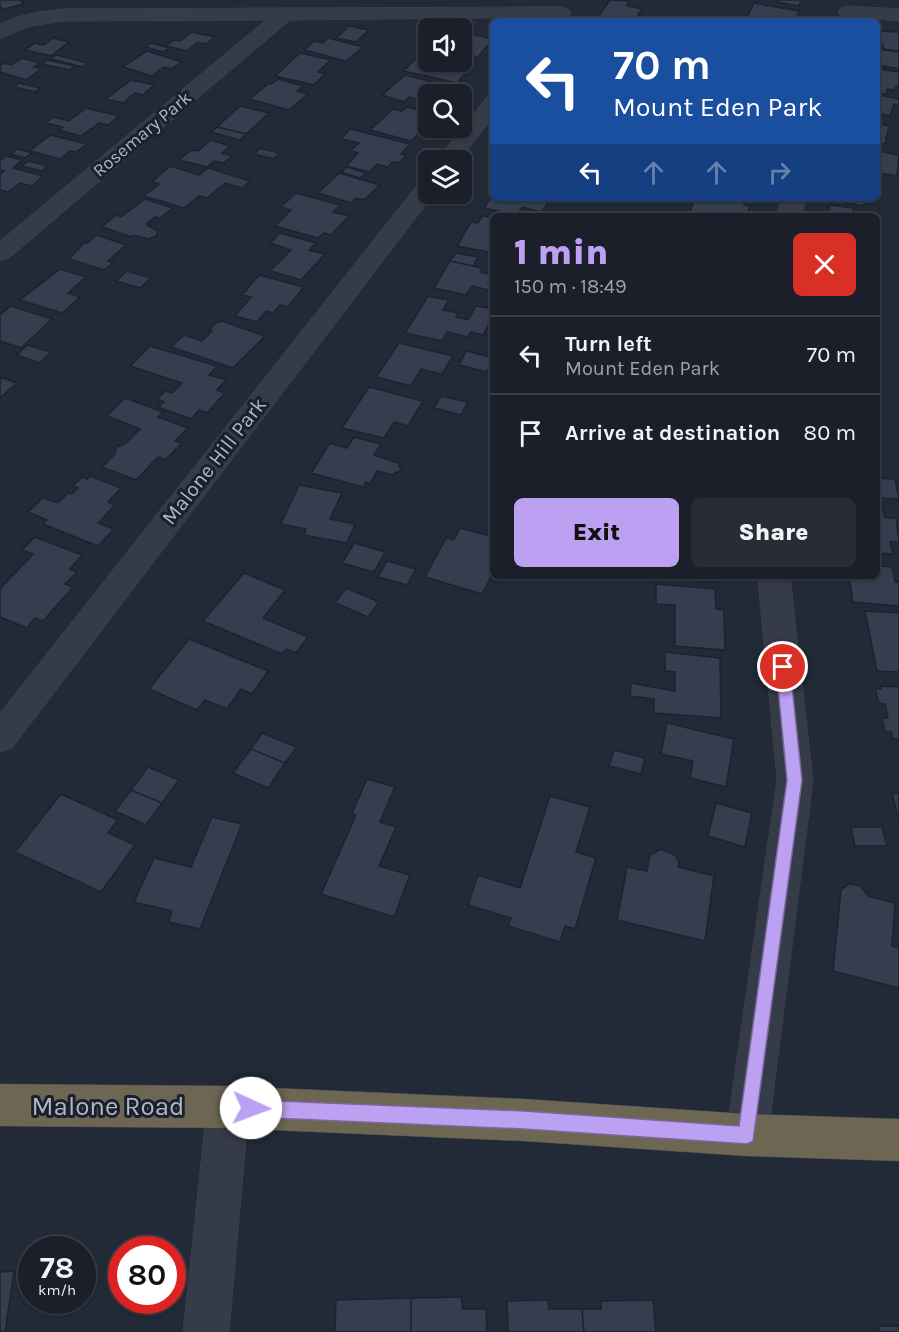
<!DOCTYPE html>
<html lang="en">
<head>
<meta charset="utf-8">
<style>
	body { margin:0; font-family:Karla,sans-serif; background:#272c35; color:#f1f3f6; height:100vh; display:flex; flex-direction:column; font-size:22px; white-space:nowrap }
	* { box-sizing:border-box; margin:0 }
	p { font-size:20px; color:#9fa2a8 }
	.icon { flex:none; width:33px; height:33px; fill:none; stroke:currentColor; stroke-width:2; stroke-linecap:round; stroke-linejoin:round }
	.map { position:relative; flex:1; overflow:hidden }
	.details { position:absolute; left:490px; top:213px; width:390px; height:366px; display:flex; flex-direction:column; background:#1a1f29; border-radius:9px; box-shadow:0 2px 4px #0004,0 0 0 2px #383d46 }
	.details>* { flex:none }
	.hud { position:absolute; left:490px; top:18px; width:390px; height:183px; border-radius:9px; box-shadow:0 2px 4px #0004,0 0 0 2px #383d46; background:#1a4fa0; color:#fff; overflow:hidden }
	.tools { position:absolute; left:418px; top:18px; display:grid; gap:12px }
	.tools a { display:grid; place-items:center; width:54px; height:54px; border-radius:9px; background:#1a1f29; box-shadow:0 2px 4px #0004,0 0 0 2px #383d46; font-size:30px }
	.speed { position:absolute; left:18px; top:1236px; display:flex; gap:12px; font-size:30px; font-weight:700; text-align:center }
	.speed>* { display:grid; place-content:center; width:78px; height:78px; border-radius:50%; background:#1a1f29; box-shadow:0 2px 4px #0004,0 0 0 2px #383d46; line-height:1 }
	.speed small { font-size:15px; font-weight:400 }
	.speed .limit { border:9px solid #d22; background:#fff; color:#111 }
	.pin { position:absolute; display:grid; place-items:center; width:51px; height:51px; color:#fff; margin:-26px; border:3px solid #fff; border-radius:50%; box-shadow:0 2px 6px #0007 }
	.me { position:absolute; width:66px; margin:-33px; rotate:92deg; stroke-linejoin:round; filter:drop-shadow(0 0 4px #0008) }
	.turn { display:flex; align-items:center; gap:21px; height:126px; padding:0 24px; font-size:27px }
	.turn .icon { width:78px; height:78px; stroke-width:2.5 }
	.turn b { display:block; font-size:42px; line-height:51px }
	.lanes { display:flex; align-items:center; height:57px; padding:0 24px; background:#0003; justify-content:center; gap:30px; direction:ltr }
	.lanes .off { opacity:.35 }
	.round { display:grid; place-items:center; flex:none; width:63px; height:63px; border-radius:9px; background:#272c35 }
	.headline { display:flex; align-items:center; justify-content:space-between; height:102px; padding:0 24px }
	h1 { font-size:36px; font-weight:800; line-height:45px; color:#bca0f2 }
	.button { display:flex; gap:12px; margin-top:auto; padding:12px 24px }
	.button a { flex:1; height:69px; border-radius:9px; background:#bca0f2; color:#111; font-size:24px; font-weight:800; line-height:69px; text-align:center }
	.button a+a { background:#272c35; color:#f1f3f6 }
	ul { padding:0; list-style:none }
	li { display:flex; align-items:center; gap:18px; height:78px; padding:0 24px; border-top:2px solid #383d46 }
	li div { flex:1 }
	li b { display:block; font-size:22px }
	li em { font-style:normal }
	.map>svg:first-child { display:block }
	.building { fill:#353d4e; stroke:#1d222f; stroke-width:1.5 }
	.lines { fill:none; stroke-linecap:round; stroke-linejoin:round }
	.minor-casing { stroke:#3f4451; stroke-width:1 }
	.highway-casing { stroke:#404653; stroke-width:1 }
	.minor { fill:#363b48; fill-rule:evenodd }
	.highway { fill:#6d6653; fill-rule:evenodd }
	.route { fill:#bca0f2; stroke:#7a689d; stroke-width:1.5 }
	.labels { text-anchor:middle; dominant-baseline:central; stroke-width:6; stroke-linejoin:round; paint-order:stroke }
	.far-street-label { font-size:18px; fill:#b0b6c4; stroke:#1b202d }
	.street-label { font-size:21px; fill:#b0b6c4; stroke:#1b202d }
	.near-street-label { font-size:26px; fill:#b0b6c4; stroke:#1b202d }
</style>
</head>
<body>
<div class="map">
<svg width="899" height="1332" viewBox="0 0 899 1332">
	<rect width="100%" height="100%" fill="#222937"/>
	<path class="building" d="M0,0H26L21,1L24,4L4,9L0,7Z
		M610,0L629,1L627,6L642,9L634,21L597,19Z
		M779,0H801L799,6L777,2Z
		M754,3L799,11L795,21H771L747,17Z
		M349,26L369,30L356,42L336,38Z
		M878,31L899,32V51L884,49Z
		M192,32L215,37L206,44L198,42L187,51L166,46L174,40L180,41Z
		M462,32L493,39L478,57L462,54Z
		M53,38L69,42L51,56L25,50L35,43L44,45Z
		M328,38L363,47L346,61L304,50L314,41L323,43Z
		M152,43L169,48L163,52L146,47Z
		M878,49L899,52V69L878,65Z
		M147,51L182,62L171,69L164,67L152,76L123,67Z
		M300,53L331,60L318,72L325,74L314,85L275,76Z
		M56,55L88,63L83,67L51,59Z
		M419,55L429,57V62H462V57L477,60L457,83L404,71Z
		M22,58L40,63L34,67L41,69L26,80L0,72V66L4,63L11,65Z
		M47,60L75,66L70,70L42,64Z
		M878,69L899,72V86H896L894,90L887,89L886,94L878,93Z
		M405,75L452,87L455,88L449,94H429V103L409,97L404,102L382,95Z
		M278,79L303,86L297,91L308,94L289,110L249,99L268,84H271Z
		M131,80L154,85L143,95L135,93L123,103L106,99Z
		M19,83L40,88L35,92L14,87Z
		M878,95L899,99V105L894,104L890,116L883,114L881,120H878Z
		M240,106L269,113L246,134L217,127Z
		M407,107L429,112V124L411,141L370,130L393,109L402,111Z
		M86,108L119,116L108,125L99,123L81,136L59,130L63,127L46,123L53,117L69,121Z
		M878,124L889,126L885,144L878,143Z
		M217,127L246,134L240,140L211,132Z
		M350,129L410,144L401,154L406,155L399,163L392,162L388,167L377,164L369,172L346,166L358,153L351,151L359,143L341,139Z
		M50,135L87,144L76,152L70,151L60,159L30,151Z
		M211,140L230,146L222,153L232,156L224,163L214,161L207,167L179,160L191,150L198,151Z
		M260,148L279,153L274,159L255,154Z
		M17,149L32,153L25,158L11,154Z
		M878,151L899,155L897,176L878,173Z
		M6,156L22,160L13,168L43,176L32,186L20,183L8,192L0,190V175L4,171L0,170V161Z
		M29,161L48,166L42,171L22,166Z
		M170,166L199,175L208,168L250,181L242,188L225,183L207,198L199,196L184,208L144,196L159,184L152,182Z
		M347,167L366,173L360,178L341,172Z
		M339,173L380,185L364,200L356,198L351,203L318,193Z
		M296,193L340,205L333,212L349,216L331,235L324,233L318,238L275,226L291,210L281,207Z
		M494,193V198H536L549,201L542,212L522,207L517,215L484,208Z
		M695,198H742L746,199L744,205L750,206L746,216H688Z
		M839,198H873L871,204L864,203V206L841,202L842,199Z
		M145,199L173,208L160,218L155,217L147,223H149L147,225L158,231L156,236L148,239L134,235L132,237L102,227L116,215L121,217Z
		M830,205L853,208L852,216H827Z
		M482,216L494,218V253L457,246L471,222L478,223Z
		M280,233L316,243L309,250L325,254L301,280L270,271L291,250L270,243Z
		M97,235L126,245L108,261L113,263L104,270L69,259L84,243H87Z
		M456,253L478,257L473,266L450,261Z
		M450,261L482,268L480,272L494,275L493,291L472,286L466,295L434,288Z
		M60,269L86,277L68,293L80,297L62,313L20,300Z
		M127,271L151,278L140,288L116,281Z
		M259,275L304,287L288,307L280,305L273,313L266,311L257,322L235,316L251,297L242,295Z
		M428,296L449,300L443,310L458,313L456,317L468,320L476,306L494,309V315L483,335L471,332L468,337L447,332L442,341L405,333Z
		M11,306L52,319L21,348L0,341V315Z
		M222,321L265,336L233,368L171,347L184,335L202,341L212,331L209,330L216,323Z
		M399,343L453,356L442,374L421,369L411,386L376,377Z
		M27,345L51,352L40,363L17,355Z
		M150,346L217,366L209,375L226,380L217,390L225,393L207,413L199,410L191,419L158,407L164,402L157,399L165,391L172,393L182,383L130,366Z
		M466,351L494,358L487,372L459,365Z
		M0,377L17,383L0,398Z
		M369,387L423,401L408,426L394,422L384,438L342,428Z
		M441,396L468,402L461,415L434,408Z
		M125,398L163,412L158,417L188,428L175,441L182,443L165,460L158,457L136,480L102,467L115,454L116,447L125,444L140,429L107,416Z
		M354,437L381,444L374,455L398,463L401,470L392,475L377,471L370,484L366,482L363,487L311,473L330,443L347,448Z
		M90,476L121,488L108,502L115,505L98,523L114,529L98,546L43,524L47,520L28,512L43,498L58,503L68,493L72,494L78,488L73,486L82,477L87,479Z
		M878,478L895,479L899,499L878,498Z
		M299,485L342,493L330,519L355,524L347,543L304,535L306,529L281,524Z
		M878,504H882L885,518H896L899,542H890L893,554L878,553Z
		M460,528L494,537V571L482,594L425,577L446,538L454,540Z
		M35,537L82,555L70,569L77,572L65,584L73,587L43,621L35,618L27,628L0,617V589L33,554L22,550Z
		M354,543L385,552L374,572L342,563Z
		M878,556L881,557L882,566L892,567L895,582H899V606L853,602L849,576H878Z
		M387,561L416,569L407,585L378,577Z
		M244,573L285,590L263,618L308,637L296,653L286,649L282,654L203,621Z
		M678,576H717V582L678,579Z
		M656,584L715,589L716,609L724,610L725,650L675,646V605L656,604Z
		M346,588L379,602L368,617L335,603Z
		M865,611L899,613V672L877,671Z
		M189,639L268,671L252,694L241,689L227,709L205,700L197,710L149,689Z
		M665,652L720,658L721,718L654,713V699L630,696L631,683L675,691V672L665,671Z
		M881,686L899,687V739H893L891,732H885L882,718H888L885,704L879,703L875,689H881Z
		M667,723L734,739L726,787L690,778L693,761L661,754Z
		M262,733L297,747L285,763L251,749Z
		M251,749L285,763L268,788L233,773Z
		M614,750L645,758L641,774L609,766Z
		M148,767L179,780L162,803L131,790Z
		M367,779L395,787L380,822L396,827L379,866L410,875L394,917L321,894L356,815L352,813Z
		M131,790L162,803L146,825L115,811Z
		M892,793H899V821Z
		M61,794L118,820L108,833L135,845L101,892L15,852Z
		M550,796L590,807L576,852L596,858L575,929L565,926L560,942L508,926L511,918L468,905L478,875L520,888Z
		M716,803L752,813L745,847L708,836Z
		M212,817L242,824L200,929L168,922L172,911L134,902L154,858L191,867Z
		M851,827H882L887,846H855Z
		M661,849L675,855L679,862L678,867L714,876L705,941L617,920L627,867L647,871L650,855Z
		M849,884L861,886L868,896L895,903L892,946L899,948V988L833,971L841,890Z
		M14,1271L5,1332H0V1272Z
		M461,1297L463,1309H486L487,1332H411V1298Z
		M411,1298V1332H335L336,1300Z
		M548,1300L549,1309H582L584,1332H508L507,1301Z
		M653,1300L656,1332H584L582,1309H601V1301Z
		M879,1326H899V1332H880Z"/>
	<g class="lines">
		<defs>
			<path id="minor" d="M848,6L899,9V21L841,16L838,12L841,8Z
				M561,7L568,9L571,13L568,17L290,20L9,258L0,260V241L266,20L64,21L30,26L0,39V24C20,14 42,11 64,9Z
				M494,95V116L459,160H437L487,97Z
				M429,178V194H434L12,748L0,752V713L421,180Z
				M782,198H806L801,216H777Z
				M758,576H790L813,780L768,1135L762,1150L747,1156L732,1150L726,1135L777,780Z
				M228,1086L243,1092L249,1107L229,1332H183L207,1107L213,1092Z"/>
			<path id="highway" d="M0,1084L228,1086L524,1099L747,1114L899,1119V1161L747,1156L524,1141L228,1128L0,1126Z"/>
		</defs>
		<use href="#minor" class="minor-casing"/>
		<use href="#highway" class="highway-casing"/>
		<use href="#minor" class="minor"/>
		<use href="#highway" class="highway"/>
	</g>
	<path class="route" d="M783,662L790,667L802,780L753,1141L747,1144L524,1129L251,1117L245,1115L242,1108L245,1102L251,1100L524,1111L739,1126L787,780L776,667Z"/>
	<g class="labels">
		<g class="far-street-label">
			<text transform="translate(142 134) rotate(-40)">Rosemary Park</text>
		</g>
		<g class="street-label">
			<text transform="translate(214 461) rotate(-52)">Malone Hill Park</text>
		</g>
		<g class="near-street-label">
			<text x="108" y="1106">Malone Road</text>
		</g>
	</g>
</svg>
<div class="tools">
<a><svg class="icon" aria-label="sound" viewBox="0 0 24 24"><path d="M4 9h4l5-4v14l-5-4H4zM17 9q2 3 0 6"/></svg></a>
<a><svg class="icon" aria-label="search" viewBox="0 0 24 24"><circle cx="10" cy="10" r="6"/><path d="M15 15l6 6"/></svg></a>
<a><svg class="icon" aria-label="layers" viewBox="0 0 24 24"><path d="M12 4l9 5-9 5-9-5zM3 14l9 5 9-5"/></svg></a>
</div>
<div class="speed"><div>78<small>km/h</small></div><div class="limit">80</div></div>
<div class="pin" style="left:783px;top:667px;background:#d93025"><svg class="icon" aria-label="arrive" viewBox="0 0 24 24"><path d="M6 21V4h12l-3 4 3 4H6"/></svg></div>
<svg class="me" style="left:251px;top:1108px" viewBox="-20 -20 40 40"><circle r="19" fill="#fff"/><path d="M0-13L10 11 0 6-10 11z" fill="#bca0f2"/></svg>
<div class="hud">
<div class="turn"><svg class="icon" aria-label="left" viewBox="0 0 24 24"><path d="M17 20v-9H6M10 6l-5 5 5 5"/></svg><div><b>70 m</b>Mount Eden Park</div></div>
<div class="lanes"><svg class="icon" aria-label="left" viewBox="0 0 24 24"><path d="M17 20v-9H6M10 6l-5 5 5 5"/></svg><svg class="icon off" aria-label="ahead" viewBox="0 0 24 24"><path d="M12 20V5M6 11l6-6 6 6"/></svg><svg class="icon off" aria-label="ahead" viewBox="0 0 24 24"><path d="M12 20V5M6 11l6-6 6 6"/></svg><svg class="icon off" aria-label="right" viewBox="0 0 24 24"><path d="M7 20v-9h11M14 6l5 5-5 5"/></svg></div>
</div>
<section class="details">
<div class="headline"><div><h1>1 min</h1><p>150 m · 18:49</p></div><a class="round" style="background:#d93025;color:#fff"><svg class="icon" aria-label="close" viewBox="0 0 24 24"><path d="M6 6l12 12M18 6L6 18"/></svg></a></div>
<ul>
<li><svg class="icon" aria-label="left" viewBox="0 0 24 24"><path d="M17 20v-9H6M10 6l-5 5 5 5"/></svg><div><b>Turn left</b><p>Mount Eden Park</p></div><em>70 m</em></li>
<li><svg class="icon" aria-label="arrive" viewBox="0 0 24 24"><path d="M6 21V4h12l-3 4 3 4H6"/></svg><div><b>Arrive at destination</b></div><em>80 m</em></li>
</ul>
<div class="button"><a>Exit</a><a>Share</a></div>
</section>
</div>
</body>
</html>
